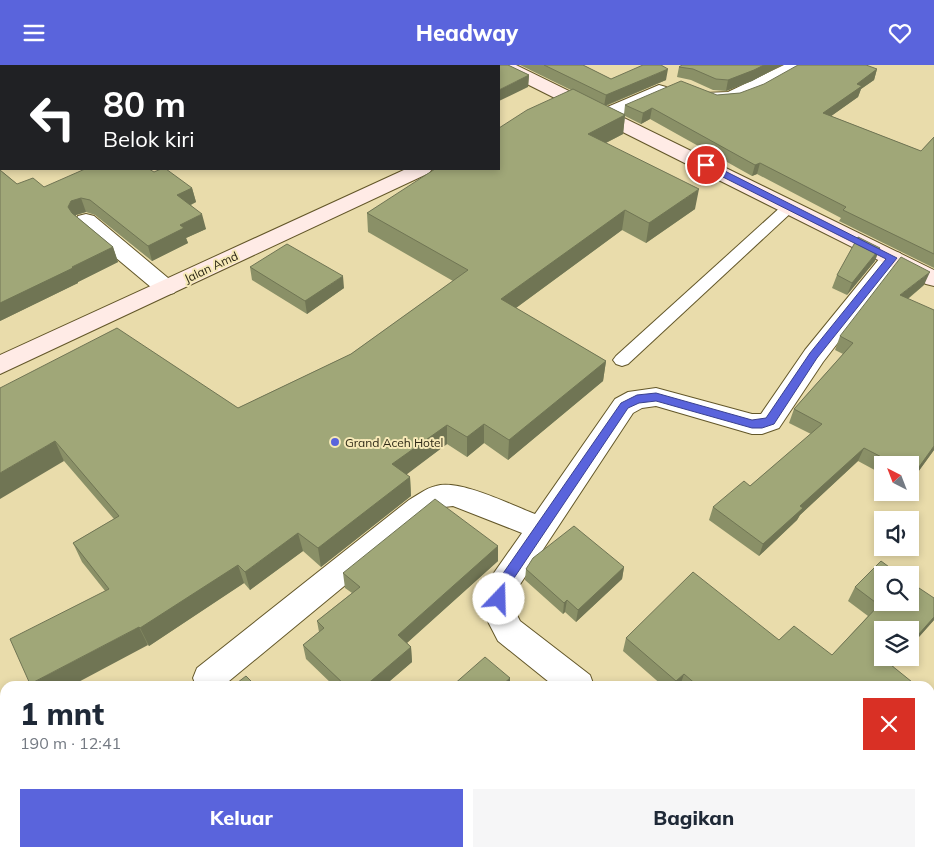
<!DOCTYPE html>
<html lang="id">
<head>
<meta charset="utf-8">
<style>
	body { margin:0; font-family:Mulish,sans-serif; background:#f6f6f7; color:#1f2937; height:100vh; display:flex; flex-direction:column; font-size:19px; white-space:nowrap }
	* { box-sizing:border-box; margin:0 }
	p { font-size:16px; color:#747a83 }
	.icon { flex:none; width:28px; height:28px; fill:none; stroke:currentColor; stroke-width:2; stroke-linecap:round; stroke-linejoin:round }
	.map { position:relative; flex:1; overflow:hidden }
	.panel { position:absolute; left:0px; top:616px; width:935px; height:176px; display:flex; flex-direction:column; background:#fff; border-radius:15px 15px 0 0; box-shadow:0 2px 8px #0003 }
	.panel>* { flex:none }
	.hud { position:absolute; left:0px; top:0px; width:500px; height:105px; box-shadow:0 2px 8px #0003; background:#202124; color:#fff; overflow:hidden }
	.needle { width:32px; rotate:318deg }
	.controls { position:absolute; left:874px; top:391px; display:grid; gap:10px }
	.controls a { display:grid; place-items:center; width:45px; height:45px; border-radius:0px; background:#fff; box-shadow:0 2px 8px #0003; font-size:25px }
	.pin { position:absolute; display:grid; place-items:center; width:42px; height:42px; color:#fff; margin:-21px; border:2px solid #fff; border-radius:50%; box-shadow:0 1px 5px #0007 }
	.me { position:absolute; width:55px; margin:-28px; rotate:21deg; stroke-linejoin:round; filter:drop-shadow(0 0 4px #0008) }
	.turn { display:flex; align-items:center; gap:18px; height:105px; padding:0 20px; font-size:22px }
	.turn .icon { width:65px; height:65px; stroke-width:2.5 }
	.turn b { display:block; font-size:35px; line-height:42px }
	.round { display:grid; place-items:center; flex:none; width:52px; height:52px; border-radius:0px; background:#f6f6f7 }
	.headline { display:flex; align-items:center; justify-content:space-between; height:85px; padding:0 20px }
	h1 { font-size:30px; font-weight:800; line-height:38px }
	.cta { display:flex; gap:10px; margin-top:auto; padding:10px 20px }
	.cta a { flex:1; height:58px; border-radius:0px; background:#5a64dc; color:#fff; font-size:20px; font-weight:800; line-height:58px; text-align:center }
	.cta a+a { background:#f6f6f7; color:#1f2937 }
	header { display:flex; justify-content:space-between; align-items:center; height:65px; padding:0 20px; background:#5a64dc; color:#fff; font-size:22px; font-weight:800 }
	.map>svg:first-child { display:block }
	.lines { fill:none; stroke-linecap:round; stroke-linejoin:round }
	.lane-casing { stroke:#635729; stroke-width:2 }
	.street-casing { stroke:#635729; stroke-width:2 }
	.secondary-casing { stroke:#635729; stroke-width:2 }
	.lane { fill:#fff; fill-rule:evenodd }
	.street { fill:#fff; fill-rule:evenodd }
	.secondary { fill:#ffebe6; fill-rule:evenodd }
	.wall { fill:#8a9067 }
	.shaded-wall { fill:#707554 }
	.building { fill:#a0a778; stroke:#707554 }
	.route { fill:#5a64dc; stroke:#3a418f }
	.poi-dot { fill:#5a64dc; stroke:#f6e9b7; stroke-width:2 }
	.labels { text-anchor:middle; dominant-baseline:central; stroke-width:4; stroke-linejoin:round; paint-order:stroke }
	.street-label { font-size:12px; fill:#2f2a17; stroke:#f6e9b7 }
	.poi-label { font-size:12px; fill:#2f2a17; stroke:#f6e9b7; text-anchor:start }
</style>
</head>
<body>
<header><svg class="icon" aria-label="menu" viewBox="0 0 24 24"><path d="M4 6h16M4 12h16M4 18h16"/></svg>Headway<svg class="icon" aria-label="heart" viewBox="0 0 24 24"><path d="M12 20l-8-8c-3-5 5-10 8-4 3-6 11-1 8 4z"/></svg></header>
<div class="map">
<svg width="934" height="792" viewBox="0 0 934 792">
	<rect width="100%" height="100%" fill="#e9dcab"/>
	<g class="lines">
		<defs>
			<path id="lane" d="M789,138L794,139L796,142L794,145L628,299L622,301L616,299L613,295L616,291L784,139Z"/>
			<path id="street" d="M784,0H807L804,4L738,37L731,39L705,36L703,32L705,28L728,27Z
				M659,20L666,22L668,26L666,30L612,54L605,56L598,54L595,50L598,46Z
				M86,149L94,151L174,218L178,223L174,228L166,230L158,228L78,161L75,156L78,151Z
				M892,186L900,188L903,193L823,297L779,363L762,369H752L656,341L642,343L633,348L515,527L514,544L520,556L590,610L594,621H554L498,576L482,545L485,524L489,515L522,468L453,441L444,442L429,451L223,621H196L193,613L197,603L409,435C418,430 426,423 436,421C460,414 511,440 535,449L615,334L628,327L656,323L752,349H761L805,285L884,188Z
				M746,788H785L787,792H747Z"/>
			<path id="secondary" d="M493,0H516L934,205V221L926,219L499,5V1Z
				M406,104H432L429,108L0,309V290Z"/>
		</defs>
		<use href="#lane" class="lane-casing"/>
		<use href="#street" class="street-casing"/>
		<use href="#secondary" class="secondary-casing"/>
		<use href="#lane" class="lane"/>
		<use href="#street" class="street"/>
		<use href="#secondary" class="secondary"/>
	</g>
	<path class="wall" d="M187,0H508L529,10L528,22L499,1H190Z
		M520,0H583L611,14L666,15L606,41L624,49L625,40L717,30L740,28L877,4L874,15L861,24L858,32L831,51L921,86L934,72V203L839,156L841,153L757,109L752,111L650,54L641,59L625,51L623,69L606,78L695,144L646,178L622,165L516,243L606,296L603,316L508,395L484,378L467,392L447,379L406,409L410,412L411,431L321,502L303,486L250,525L244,518L149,581L82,497L73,478L114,454L64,396L0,323L238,343L351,289L453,216L368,167L367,148L571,25Z
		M682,0H782L752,16L726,26L713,25L691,15L677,12L679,2Z
		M0,105L17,119L44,122L192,123L196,137L191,140L206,164L186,173L188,178L152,196L95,150L86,147L76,150V151L113,182L118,197L78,217V218L0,256Z
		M875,196L847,230L832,223L837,210Z
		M250,202L344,223L307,249L252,215Z
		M924,220L908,234L934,385L910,418V400H882V409L858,396L800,450L797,455L759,491L709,455L713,442L750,421L811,369L789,358L794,344L843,289L835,285L840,271Z
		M498,481V496L407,578L411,582L412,597L384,621H334L306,594L303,580L319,567L317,556L352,528L345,523L343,508Z
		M624,502L622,514L576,557L565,547L563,549L525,515L526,504Z
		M855,522L934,533V555L910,582V565L882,592H901L893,602L917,621H663L623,586L626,573L779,575L832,590L868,551L848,536Z
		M428,788H519L514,792H432Z
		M540,788H697L702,792H545Z
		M836,788H917L913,792H841Z"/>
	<path class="shaded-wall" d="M2,0H32L28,1H1V10H0V1Z
		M764,0H782L752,16L726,26L728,15Z
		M668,4L666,15L604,41L606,30Z
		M877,4L874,15L861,24L858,32L820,59L823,48L857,19Z
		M529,10L528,22L499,36V25Z
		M652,43L650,54L641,59L643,48Z
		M625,50L623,69L586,88L588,69Z
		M760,98L757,109L752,111L755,100Z
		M192,123L196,137L181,144L177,130Z
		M699,124L695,144L646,178L649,158Z
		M81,133L86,147L76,150L73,157L68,142L71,136Z
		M625,145L622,165L501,254V234Z
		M202,149L206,164L186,173L188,178L152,196L148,181L180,160Z
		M113,182L118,197L78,217V218L0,256V238Z
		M880,183L875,196L847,230L852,218Z
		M930,207L924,220L895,244L900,230Z
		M343,211L344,223L307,249L305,236Z
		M606,296L603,316L508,395L509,375Z
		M484,359V378L467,392V372Z
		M447,360V379L394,419L392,399Z
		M55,376L64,396L0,434V408Z
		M934,381V385L910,418L914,409Z
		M864,383L858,396L800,450L797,455L759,491L763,479L800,441Z
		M410,412L411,431L321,502L318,483Z
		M298,468L303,486L250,525L245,507Z
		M498,481V496L399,585L398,570Z
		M238,500L244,518L149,581L140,563Z
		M624,502L622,514L576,557L578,545Z
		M567,535L565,547L563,549L564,538Z
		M934,552V555L910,582V579Z
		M139,562L148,580L71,621H32L30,619Z
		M411,582L412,597L384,621H365Z
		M898,592H901L882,614L891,600Z
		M684,609L680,621H675L676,616Z
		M510,613V619L507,621H501Z
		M510,788H519L514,792H506Z"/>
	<path class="building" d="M204,0H508L529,10L499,25V1H206Z
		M544,0H583L611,14L643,0H661L668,4L606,30Z
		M682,0H764L754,5L728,15L716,14L693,4L679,2Z
		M798,0H866L877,4L857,19L862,21L823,48L921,86L934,72V189L843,145L846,142L760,98L755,100L652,43L643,48L625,40L681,16L717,30L740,28L764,19Z
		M573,24L625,50L588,69L699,124L649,158L625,145L501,234L606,296L509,375L484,359L467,372L447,360L392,399L410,412L318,483L298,468L245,507L238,500L140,563L139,562L30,619L10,574L109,524L73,478L119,451L55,376L0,408V323L117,263L238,343L351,289L468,205L367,148L435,104H499V63L527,45Z
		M85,104H149L154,107L161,104H166L192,123L177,130L202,149L180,160L184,163L148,181L90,135L81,133L71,136L68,142L72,148L113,182L72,202L73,203L0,238V105L17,119L33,113L44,122Z
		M858,172L880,183L852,218L837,210Z
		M287,179L343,211L305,236L250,202Z
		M901,192L930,207L900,230L934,245V381L914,409L910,407V400H897L864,383L800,441L803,443L763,479L713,442L744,416L750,421L822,359L794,344L853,278L840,271Z
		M435,434L498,481L398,570L411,582L365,621H346L303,580L324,563L317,556L360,522L343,508Z
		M574,461L624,502L578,545L567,535L564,538L526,504L533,493Z
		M881,496L900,510H882V538H910V517L934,533V552L910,579V565H882V592H898L891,600L917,621H698L684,609L676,616L626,573L693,507L779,575L794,561L832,590L879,540L855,522Z
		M485,592L510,613L501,621H452Z
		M246,611L256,621H233Z
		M930,631L934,634V767L930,772Z
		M437,788H510L506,792H441Z
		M552,788H697L702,792H557Z
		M721,788H738L743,792H717Z
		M856,788H917L913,792H891L889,791L888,792H861Z"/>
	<path class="route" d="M703,98H709L897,193L817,293L774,359L762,363H752L656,336L639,338L628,343L506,525L504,538L499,540L495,538L493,534L495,520L621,338L637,330L656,328L752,355L766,353L810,288L886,194L703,102Z"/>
	<circle class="poi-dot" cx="335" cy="377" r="5"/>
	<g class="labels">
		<g class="street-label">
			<text transform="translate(211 202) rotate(-25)">Jalan Amd</text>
		</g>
		<g class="poi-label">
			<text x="345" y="377">Grand Aceh Hotel</text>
		</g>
	</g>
</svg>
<div class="controls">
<a><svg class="needle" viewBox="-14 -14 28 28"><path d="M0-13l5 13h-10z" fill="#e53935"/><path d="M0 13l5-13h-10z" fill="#747a83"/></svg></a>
<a><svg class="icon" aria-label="sound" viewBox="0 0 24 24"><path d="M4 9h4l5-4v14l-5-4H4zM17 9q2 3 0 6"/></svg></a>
<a><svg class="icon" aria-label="search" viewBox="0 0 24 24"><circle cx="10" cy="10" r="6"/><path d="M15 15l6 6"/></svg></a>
<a><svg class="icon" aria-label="layers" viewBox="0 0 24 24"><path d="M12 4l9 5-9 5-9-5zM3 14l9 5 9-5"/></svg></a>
</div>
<div class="pin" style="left:706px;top:100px;background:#d93025"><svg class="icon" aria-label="arrive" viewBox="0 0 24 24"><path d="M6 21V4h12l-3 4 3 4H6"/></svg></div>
<svg class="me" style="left:499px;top:534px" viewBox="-20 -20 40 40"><circle r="19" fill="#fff"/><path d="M0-13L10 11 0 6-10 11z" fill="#5a64dc"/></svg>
<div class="hud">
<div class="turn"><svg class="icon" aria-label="left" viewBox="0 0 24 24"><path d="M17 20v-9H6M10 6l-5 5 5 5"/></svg><div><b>80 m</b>Belok kiri</div></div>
</div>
<section class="panel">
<div class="headline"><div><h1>1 mnt</h1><p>190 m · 12:41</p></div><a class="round" style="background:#d93025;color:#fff"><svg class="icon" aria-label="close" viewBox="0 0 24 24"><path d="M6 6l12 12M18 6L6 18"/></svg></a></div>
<div class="cta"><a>Keluar</a><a>Bagikan</a></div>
</section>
</div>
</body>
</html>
